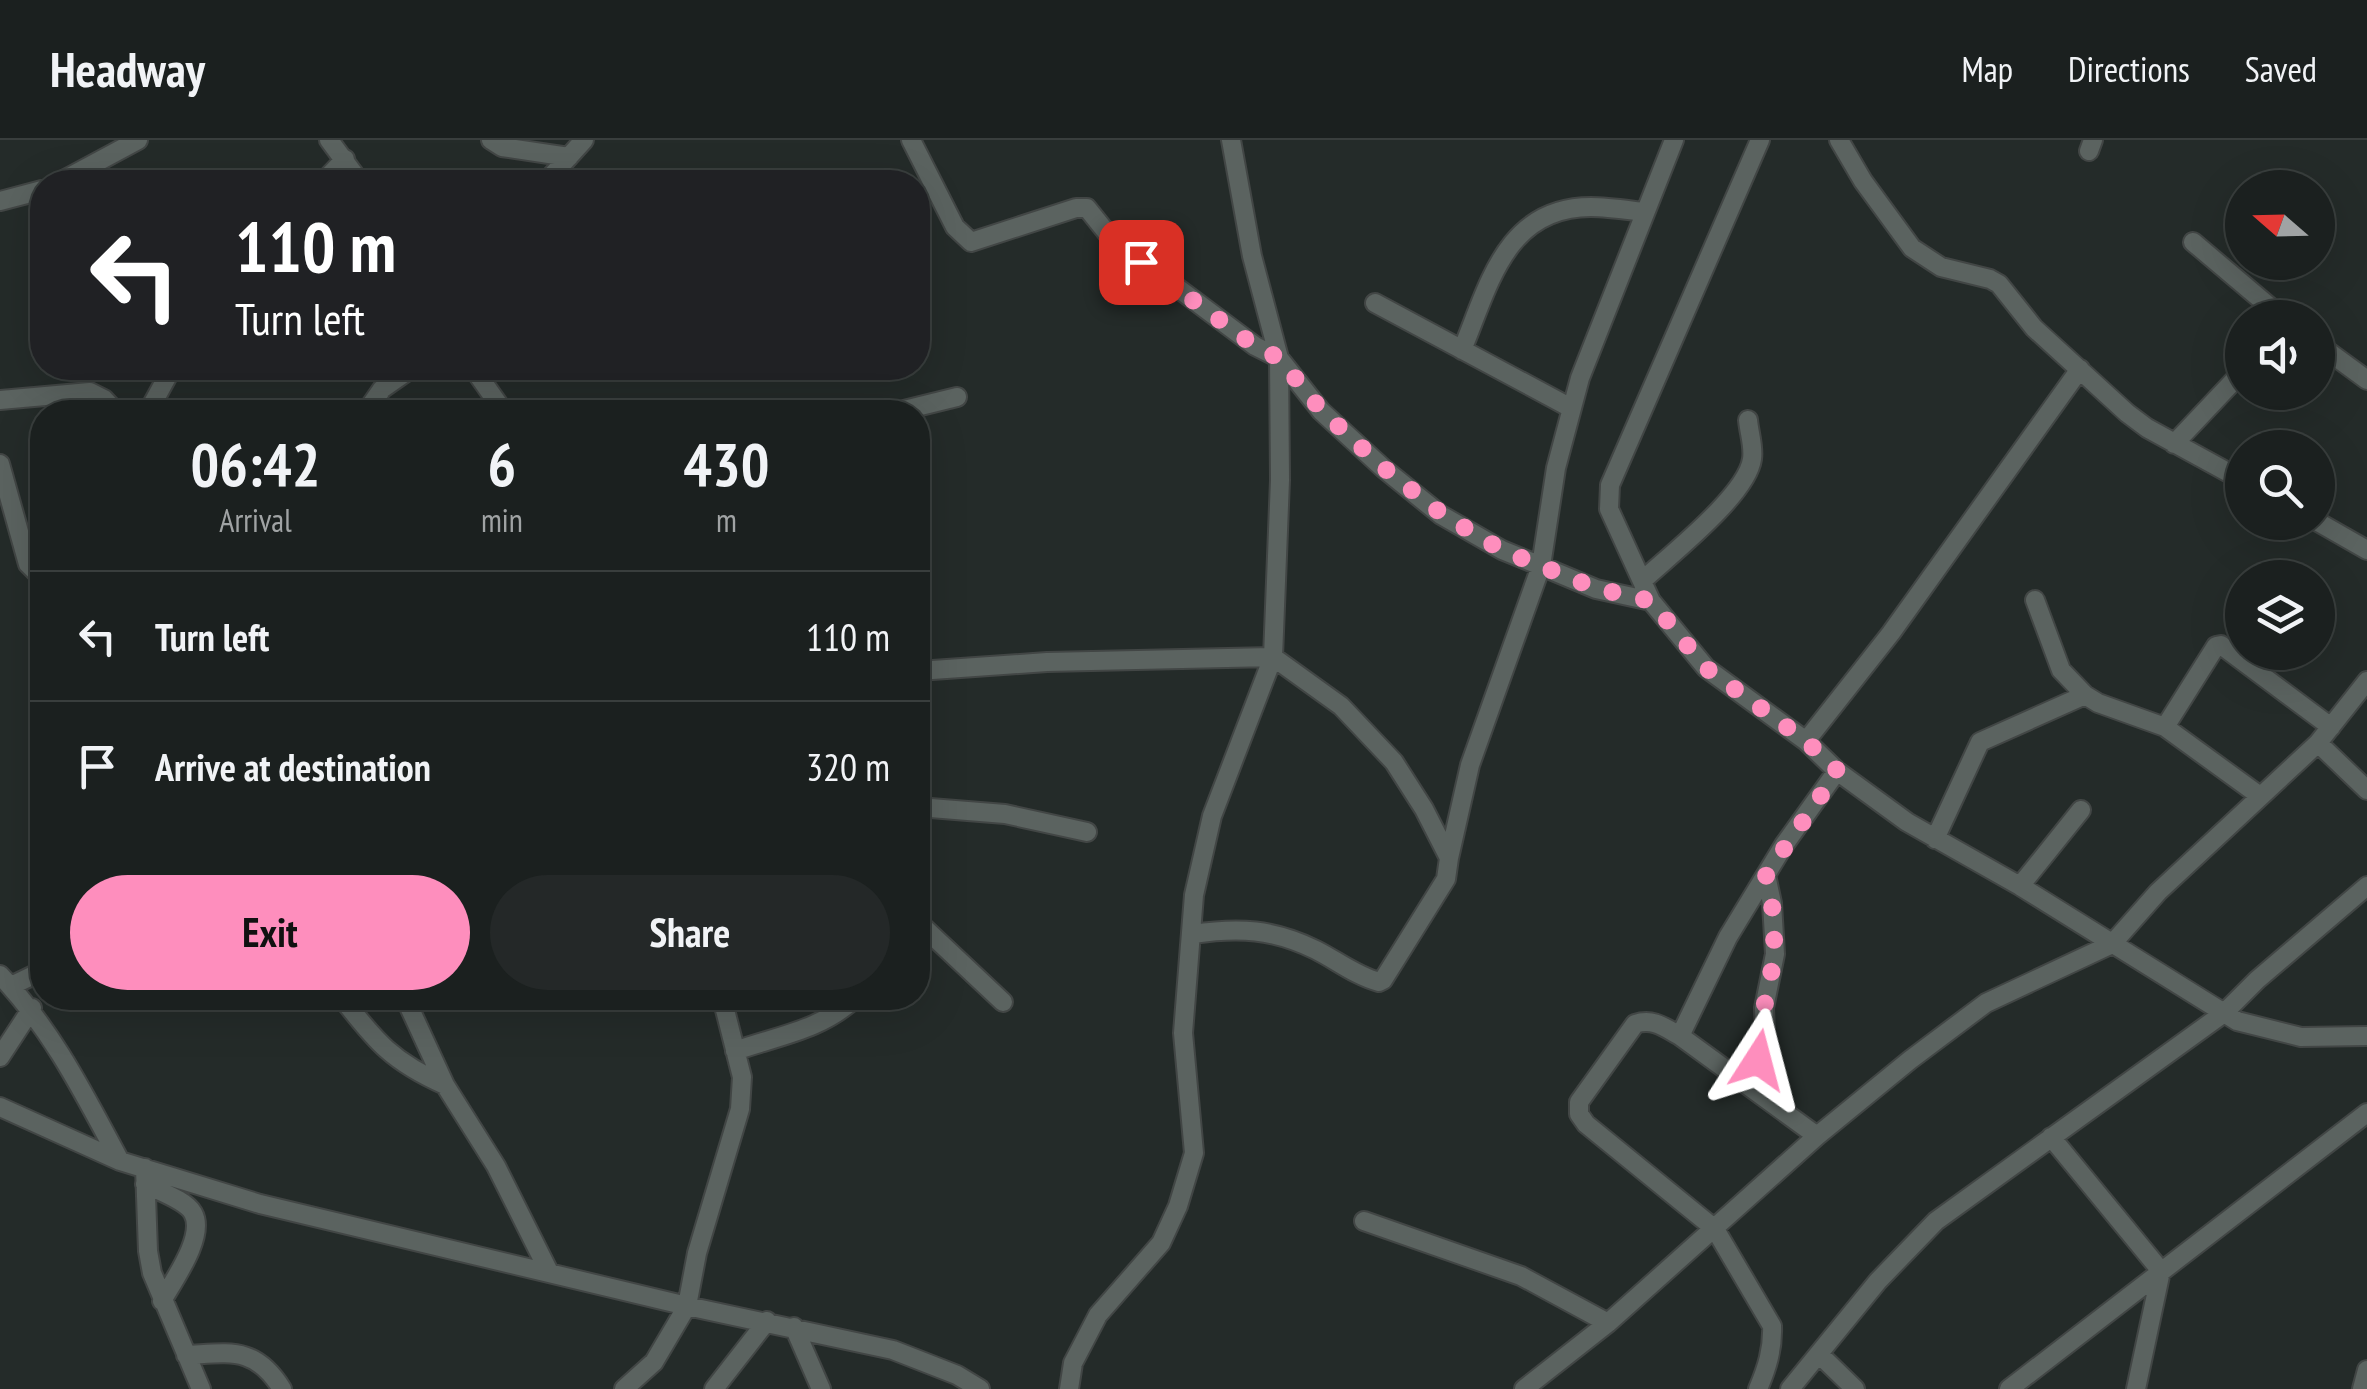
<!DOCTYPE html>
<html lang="en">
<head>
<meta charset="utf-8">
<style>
	body { margin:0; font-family:"PT Sans Narrow",sans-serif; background:#242828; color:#f1f3f6; height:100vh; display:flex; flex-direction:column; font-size:38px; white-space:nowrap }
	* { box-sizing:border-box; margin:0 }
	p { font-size:32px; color:#a0a3a4 }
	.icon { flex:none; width:55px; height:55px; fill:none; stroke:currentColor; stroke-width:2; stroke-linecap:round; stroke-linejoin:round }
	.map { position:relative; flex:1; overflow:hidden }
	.details { position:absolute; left:30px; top:260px; width:900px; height:610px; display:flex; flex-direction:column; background:#1b201f; border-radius:40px; box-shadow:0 10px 40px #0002,0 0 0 2px #393e3d }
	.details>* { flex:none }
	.guide { position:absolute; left:30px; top:30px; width:900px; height:210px; border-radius:40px; box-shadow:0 10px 40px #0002,0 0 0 2px #393e3d; background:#202124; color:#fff; overflow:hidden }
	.needle { width:65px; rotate:290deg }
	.buttons { position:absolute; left:2225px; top:30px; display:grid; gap:20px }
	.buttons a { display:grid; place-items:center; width:110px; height:110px; border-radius:50%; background:#1b201f; box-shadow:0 10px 40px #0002,0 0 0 2px #393e3d; font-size:50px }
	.pin { position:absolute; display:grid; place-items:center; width:85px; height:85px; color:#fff; margin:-42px; border-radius:20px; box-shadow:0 5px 15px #0006 }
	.me { position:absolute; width:110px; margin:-55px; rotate:9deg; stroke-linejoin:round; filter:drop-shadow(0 0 8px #0008) }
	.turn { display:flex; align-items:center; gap:35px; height:210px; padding:0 40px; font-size:45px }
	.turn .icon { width:130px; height:130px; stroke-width:2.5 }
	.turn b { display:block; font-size:70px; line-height:85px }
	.eta { display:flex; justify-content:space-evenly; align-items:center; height:170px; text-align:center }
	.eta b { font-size:60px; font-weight:600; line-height:70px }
	.primary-button { display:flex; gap:20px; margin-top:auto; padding:20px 40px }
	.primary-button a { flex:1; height:115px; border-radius:60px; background:#fe8ebd; color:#111; font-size:40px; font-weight:600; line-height:115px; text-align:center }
	.primary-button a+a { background:#242828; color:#f1f3f6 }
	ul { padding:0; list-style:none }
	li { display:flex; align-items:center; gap:30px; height:130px; padding:0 40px; border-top:2px solid #393e3d }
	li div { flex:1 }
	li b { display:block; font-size:38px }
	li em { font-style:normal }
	header { display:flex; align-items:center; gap:60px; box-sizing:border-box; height:140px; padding:0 50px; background:#1b201f; border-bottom:2px solid #393e3d }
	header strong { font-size:48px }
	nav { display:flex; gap:55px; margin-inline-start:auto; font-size:35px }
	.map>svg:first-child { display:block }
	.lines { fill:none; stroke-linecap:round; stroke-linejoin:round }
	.minor-casing { stroke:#424645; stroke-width:22 }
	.minor { stroke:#5b6360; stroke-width:18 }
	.route { stroke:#fe8ebd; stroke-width:18; stroke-dasharray:0 32.4 }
</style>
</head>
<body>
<header>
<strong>Headway</strong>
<nav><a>Map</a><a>Directions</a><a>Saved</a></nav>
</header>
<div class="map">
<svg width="2367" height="1249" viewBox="0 0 2367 1249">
	<rect width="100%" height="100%" fill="#242b29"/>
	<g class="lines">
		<defs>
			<path id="minor" d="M329,0L360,42
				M491,0L502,7L569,17
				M911,0L955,87L971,102L1076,68H1087L1111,98L1255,206L1279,218L1321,271L1383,328L1441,375L1502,410L1541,426L1596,449L1651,461L1706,528L1806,601L1837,631L1907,682L2020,746L2237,881L2301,897L2367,896
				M1839,0L1863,41L1912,108L1941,127L1990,139L1999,144L2034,188L2127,273L2147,288L2242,340
				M2089,11L2093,0
				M60,42L138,0
				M323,42L345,19
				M546,42L584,0
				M0,61L42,50
				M2193,102L2283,178
				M1375,163L1571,268
				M2318,204L2367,240
				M1462,210C1489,146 1505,67 1591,67C1608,67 1627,70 1644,72
				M473,228L504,272
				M0,260L90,252L104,259L116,272
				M148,272L172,228
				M366,272L382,249L412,228
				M896,272L957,257
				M2174,304L2242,232
				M0,324L28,424L42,438
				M2318,382L2367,410
				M1642,441C1670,415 1747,355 1752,319C1754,307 1749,292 1748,280
				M2035,460L2061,530L2085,555L2098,563L2165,587L2260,656
				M1651,461L1609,369L1610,345L1760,0
				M918,531L1047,522L1273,517L1341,566L1394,622L1424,669L1449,718L1446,739L1383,840L1379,842C1356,836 1336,820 1316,810C1273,789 1239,787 1193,794
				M2165,587L2216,506L2221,505L2331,587
				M1806,601L1891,493L2080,229
				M2318,603L2367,650
				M918,667L1005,674L1087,692
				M1935,699L1980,602L2085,555
				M1449,718L1470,625L1541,426L1556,328L1580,238L1674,0
				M2020,746L2081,670
				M918,782L1003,862
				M0,835C53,891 84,954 120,1021
				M11,846L42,831
				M342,858C376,902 393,922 445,945
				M405,858L445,945L496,1026L548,1130
				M1680,896L1728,797L1784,705L1837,631
				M735,911C777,896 822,890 855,858
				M0,917L32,868
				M1750,947L1765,893L1764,868L1775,814L1772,763L1766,735
				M0,967L120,1021L260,1064L687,1166L893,1210L957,1235L980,1249
				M2051,997L2161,1131L2136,1249
				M145,1028L148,1111L152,1133L201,1249
				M145,1044C158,1051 186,1060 193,1073C206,1096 173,1141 162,1161
				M1364,1081L1521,1136L1608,1183
				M794,1187L821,1249
				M186,1215C231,1213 255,1206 282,1249
				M1820,1215L1855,1249
				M624,1249L654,1222L687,1166L697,1113L740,969L742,937L722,858
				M714,1249L767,1181
				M1069,1249L1073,1223L1098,1175L1161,1103L1178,1066L1194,1013L1183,893L1194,755L1212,676L1273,517L1280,340L1279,218L1252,116L1231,0
				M1524,1249L1608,1183L1817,996L1910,920L1986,863L2112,804L2158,752L2318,603L2367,541
				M1758,1249C1767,1228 1773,1209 1772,1186L1715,1089L1586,984L1579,974V962L1635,884C1653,878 1664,887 1680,896L1817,996
				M1790,1249L1878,1141L1936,1081L2224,873L2257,840L2367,746
				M2009,1249L2367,973
				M2362,1249L2367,1230"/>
		</defs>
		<use href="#minor" class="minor-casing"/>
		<use href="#minor" class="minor"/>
	</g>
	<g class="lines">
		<path class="route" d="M1141,122L1255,206L1279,218L1322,271L1384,328L1442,374L1502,410L1541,426L1596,448L1651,461L1706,528L1806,601L1838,631L1766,735L1772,763L1775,814L1764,868L1765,893L1758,920"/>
	</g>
</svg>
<div class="buttons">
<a><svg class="needle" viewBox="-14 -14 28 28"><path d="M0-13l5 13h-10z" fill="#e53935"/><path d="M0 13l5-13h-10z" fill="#a0a3a4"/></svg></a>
<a><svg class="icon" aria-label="sound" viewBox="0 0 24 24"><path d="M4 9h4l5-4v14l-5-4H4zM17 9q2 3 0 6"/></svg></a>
<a><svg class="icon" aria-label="search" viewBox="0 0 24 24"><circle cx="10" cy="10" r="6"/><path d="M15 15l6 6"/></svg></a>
<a><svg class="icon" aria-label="layers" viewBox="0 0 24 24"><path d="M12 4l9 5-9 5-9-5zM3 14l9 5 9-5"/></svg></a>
</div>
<div class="pin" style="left:1141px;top:122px;background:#d93025"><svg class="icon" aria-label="arrive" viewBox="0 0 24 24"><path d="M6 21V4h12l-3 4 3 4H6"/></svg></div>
<svg class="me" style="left:1758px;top:920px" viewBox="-20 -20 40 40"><path d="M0-17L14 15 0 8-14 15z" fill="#fe8ebd" stroke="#fff" stroke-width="4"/></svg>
<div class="guide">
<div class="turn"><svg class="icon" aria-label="left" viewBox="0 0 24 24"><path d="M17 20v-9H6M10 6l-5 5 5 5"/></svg><div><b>110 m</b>Turn left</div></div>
</div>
<section class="details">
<div class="eta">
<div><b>06:42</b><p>Arrival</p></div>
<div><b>6</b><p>min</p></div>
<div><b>430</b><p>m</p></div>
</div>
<ul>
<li><svg class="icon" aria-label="left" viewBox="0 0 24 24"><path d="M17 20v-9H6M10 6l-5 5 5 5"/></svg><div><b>Turn left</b></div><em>110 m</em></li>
<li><svg class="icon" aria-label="arrive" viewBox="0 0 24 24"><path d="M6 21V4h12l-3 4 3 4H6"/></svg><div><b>Arrive at destination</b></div><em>320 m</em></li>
</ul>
<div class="primary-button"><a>Exit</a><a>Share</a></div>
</section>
</div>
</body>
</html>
